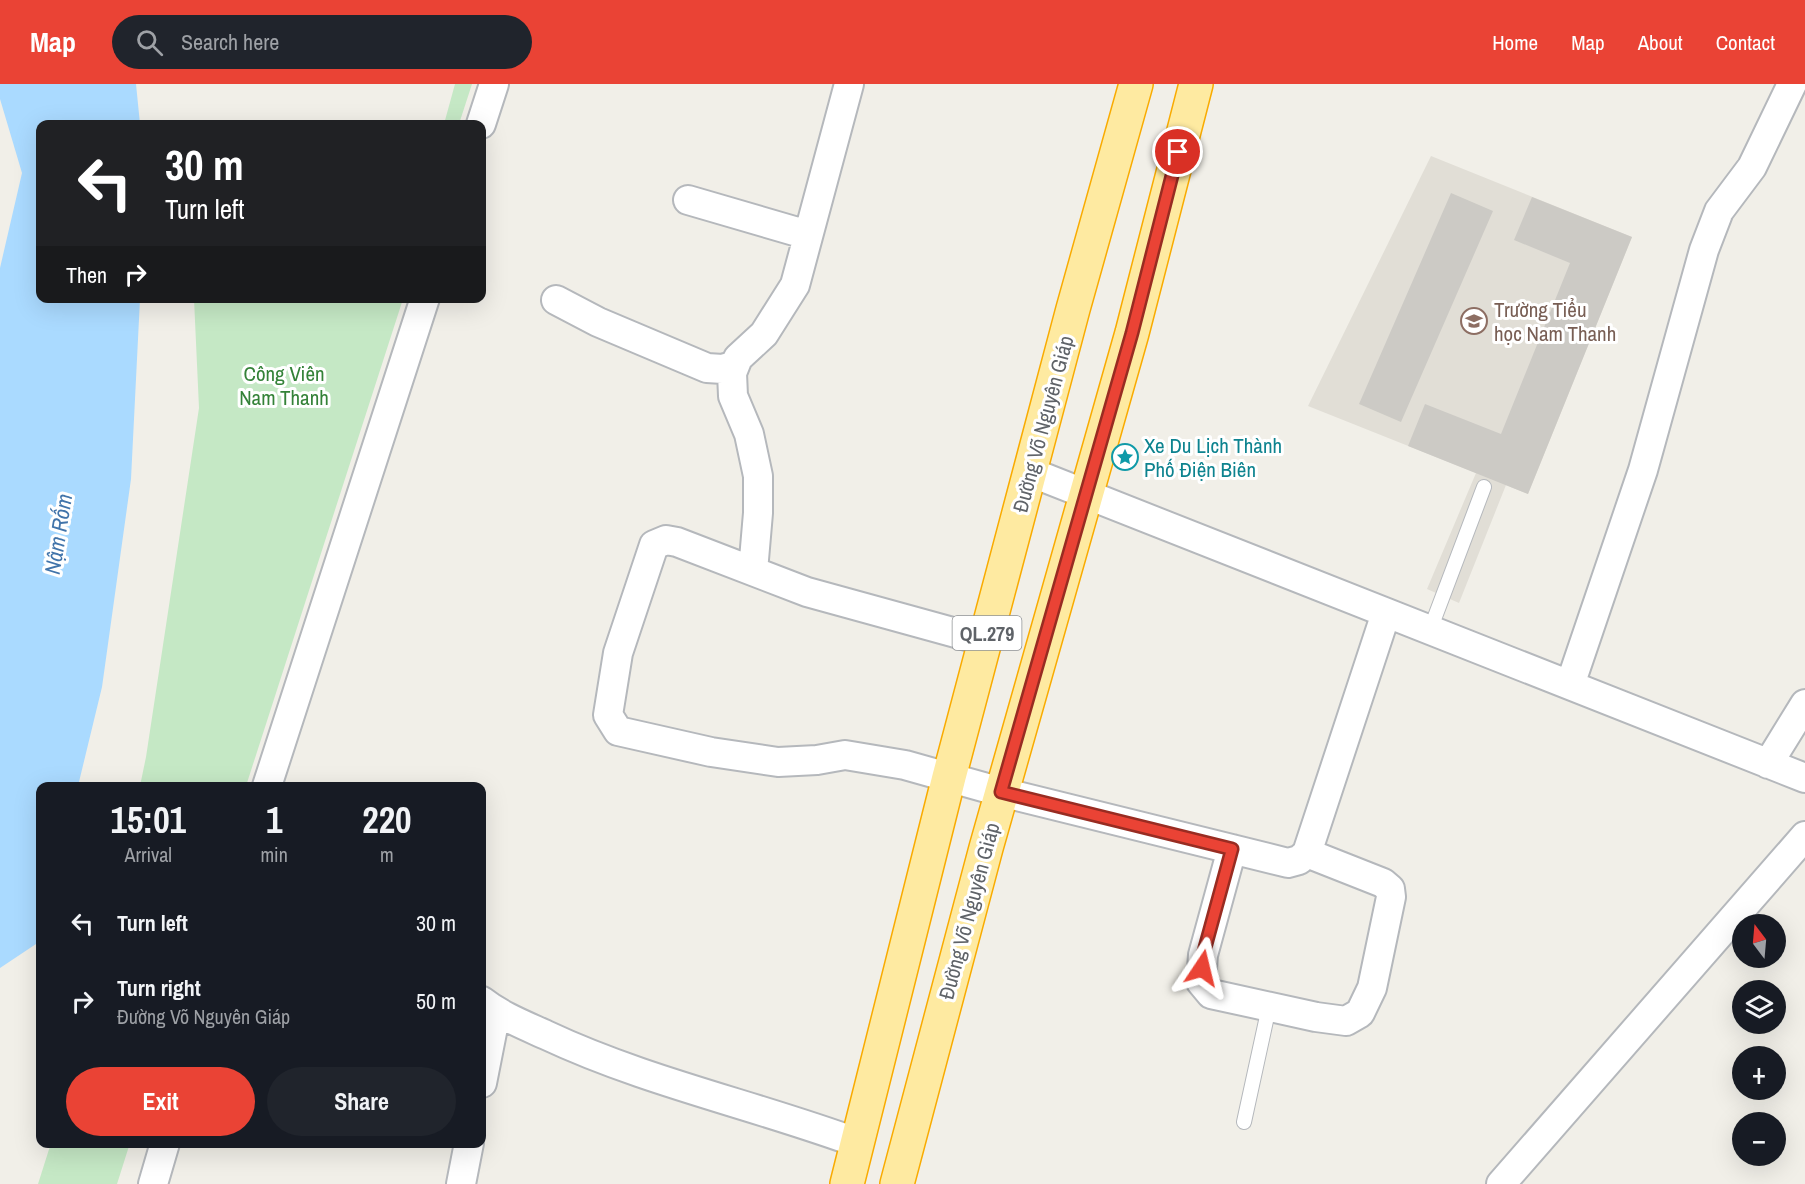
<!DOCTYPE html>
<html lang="en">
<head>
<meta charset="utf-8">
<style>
	body { margin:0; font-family:"Archivo Narrow",sans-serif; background:#20242c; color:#f1f3f6; height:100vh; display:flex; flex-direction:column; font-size:22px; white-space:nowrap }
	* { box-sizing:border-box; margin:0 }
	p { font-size:20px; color:#9ea1a6 }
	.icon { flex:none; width:33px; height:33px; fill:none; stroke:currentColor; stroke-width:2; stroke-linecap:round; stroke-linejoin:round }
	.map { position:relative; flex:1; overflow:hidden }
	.panel { position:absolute; left:36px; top:698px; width:450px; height:366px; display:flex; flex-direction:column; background:#171b24; border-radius:12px; box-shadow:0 6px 24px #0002 }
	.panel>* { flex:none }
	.hud { position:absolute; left:36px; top:36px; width:450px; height:183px; border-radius:12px; box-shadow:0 6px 24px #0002; background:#202124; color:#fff; overflow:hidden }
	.needle { width:39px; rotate:344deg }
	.tools { position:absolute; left:1732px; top:830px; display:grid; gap:12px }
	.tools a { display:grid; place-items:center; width:54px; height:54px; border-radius:50%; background:#171b24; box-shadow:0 6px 24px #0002; font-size:30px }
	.pin { position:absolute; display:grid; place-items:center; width:51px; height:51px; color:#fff; margin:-26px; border:3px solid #fff; border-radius:50%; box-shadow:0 2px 6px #0007 }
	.me { position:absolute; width:66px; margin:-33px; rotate:10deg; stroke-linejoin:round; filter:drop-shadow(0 0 4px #0008) }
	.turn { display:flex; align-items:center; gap:21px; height:126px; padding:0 30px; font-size:27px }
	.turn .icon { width:78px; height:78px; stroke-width:2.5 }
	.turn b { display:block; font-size:42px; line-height:51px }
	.then { display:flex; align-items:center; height:57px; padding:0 30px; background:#0003; gap:12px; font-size:22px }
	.eta { display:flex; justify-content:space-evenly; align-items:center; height:102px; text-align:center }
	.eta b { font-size:36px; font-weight:700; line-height:42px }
	.cta { display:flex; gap:12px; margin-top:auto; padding:12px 30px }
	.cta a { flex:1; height:69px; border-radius:36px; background:#ea4335; color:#fff; font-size:24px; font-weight:700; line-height:69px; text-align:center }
	.cta a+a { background:#20242c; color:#f1f3f6 }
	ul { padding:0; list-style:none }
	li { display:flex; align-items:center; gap:18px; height:78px; padding:0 30px }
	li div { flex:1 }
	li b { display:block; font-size:22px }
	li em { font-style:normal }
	header { display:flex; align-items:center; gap:36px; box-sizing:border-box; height:84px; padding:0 30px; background:#ea4335; color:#fff }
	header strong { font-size:28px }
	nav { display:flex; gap:33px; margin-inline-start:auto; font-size:21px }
	.search { width:420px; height:54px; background:#20242c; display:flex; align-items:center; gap:15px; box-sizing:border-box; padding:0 21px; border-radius:33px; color:#9ea1a6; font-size:22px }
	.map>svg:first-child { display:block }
	.education { fill:#e1ded6 }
	.green { fill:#c5e8c5 }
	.water { fill:#aadaff }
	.building { fill:#cccac5 }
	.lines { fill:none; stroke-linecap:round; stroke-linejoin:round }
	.service-casing { stroke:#b5b8bc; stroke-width:16 }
	.minor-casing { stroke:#b5b8bc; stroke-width:32 }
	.trunk-casing { stroke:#f9ab00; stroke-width:36 }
	.service { stroke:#fff; stroke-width:14 }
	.minor { stroke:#fff; stroke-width:28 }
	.trunk { stroke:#feeaa1; stroke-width:33 }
	.route-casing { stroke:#982c22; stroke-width:15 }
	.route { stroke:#ea4335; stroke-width:10 }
	.labels { text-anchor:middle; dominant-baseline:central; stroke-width:6; stroke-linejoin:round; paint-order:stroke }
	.shield { fill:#fff; stroke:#8f9295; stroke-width:1.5 }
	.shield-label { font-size:20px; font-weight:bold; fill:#5f6368 }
	.education-label { font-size:21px; fill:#785e54; stroke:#fff; text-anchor:start }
	.park-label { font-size:21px; fill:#348238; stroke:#fff }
	.street-label { font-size:21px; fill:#5f6368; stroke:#fff }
	.culture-label { font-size:21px; fill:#0d838f; stroke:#fff; text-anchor:start }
	.water-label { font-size:22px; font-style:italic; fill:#4174aa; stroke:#fff }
</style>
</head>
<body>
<header>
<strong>Map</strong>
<div class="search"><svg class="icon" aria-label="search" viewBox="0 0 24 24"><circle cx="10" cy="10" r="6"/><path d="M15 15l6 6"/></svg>Search here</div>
<nav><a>Home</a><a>Map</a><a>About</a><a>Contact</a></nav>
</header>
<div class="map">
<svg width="1805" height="1100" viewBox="0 0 1805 1100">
	<rect width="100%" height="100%" fill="#f1efe8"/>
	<path class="education" d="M1431,72L1632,153L1528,410L1506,401L1459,519L1427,505L1476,389L1308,322Z"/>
	<path class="green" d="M455,0H472L459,40H444Z
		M194,215H403L246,702H140L146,673L199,324Z
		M51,1059H130L117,1100H38Z"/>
	<path class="water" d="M0,0H136L140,40H40V214L140,215L131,395L102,603L78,702H40L39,858L0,884V184L22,89L0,15Z"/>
	<path class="building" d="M1451,109L1493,127L1401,338L1359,320Z
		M1532,113L1632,153L1528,410L1408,362L1425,320L1501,350L1570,179L1514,156Z"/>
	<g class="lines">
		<defs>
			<path id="service" d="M1430,546L1484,403
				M1244,1038L1269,923"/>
			<path id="minor" d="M481,40L494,0
				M688,116L808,151
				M556,216L598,238L707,284L723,285L735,281
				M1030,388L1805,694
				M753,487L758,429V392L749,350L733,312L732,289L738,274L764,250L795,201L849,0
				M985,557L807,508L677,458L666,456L654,461L618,569L608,631L618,647L711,668L778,678L817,676L845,671L905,681L1001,708L1288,779L1299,776L1307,769L1386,529
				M1570,601L1643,386L1704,166L1719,127L1752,83L1792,0
				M1768,680L1805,620
				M267,702L425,214
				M1232,765L1203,871L1201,898L1211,910L1316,933L1346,937L1360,929L1372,904L1391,813L1390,805L1383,799L1307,769
				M482,917C501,932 524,941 546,951C646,998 755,1021 858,1059
				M482,999L496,928
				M153,1100L165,1059
				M461,1100L469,1059
				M1501,1100L1805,752"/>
			<path id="trunk" d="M847,1100L949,693L1073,225L1136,0
				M897,1100L986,764L1132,249L1196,0"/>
		</defs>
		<use href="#service" class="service-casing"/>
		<use href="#minor" class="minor-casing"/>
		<use href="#trunk" class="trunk-casing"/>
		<use href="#service" class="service"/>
		<use href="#minor" class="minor"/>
		<use href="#trunk" class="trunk"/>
	</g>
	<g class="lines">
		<defs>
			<path id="route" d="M1178,68L1132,249L1001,708L1232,765L1203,871L1202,884"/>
		</defs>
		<use href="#route" class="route-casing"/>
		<use href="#route" class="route"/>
	</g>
	<defs>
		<symbol id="school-ring" viewBox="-11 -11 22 22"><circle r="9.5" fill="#fff" stroke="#8d6e63" stroke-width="1.5"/><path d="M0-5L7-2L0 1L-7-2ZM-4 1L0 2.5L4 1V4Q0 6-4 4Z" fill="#8d6e63"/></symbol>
		<symbol id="sight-ring" viewBox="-11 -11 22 22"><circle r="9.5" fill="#fff" stroke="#0f9aa8" stroke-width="1.5"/><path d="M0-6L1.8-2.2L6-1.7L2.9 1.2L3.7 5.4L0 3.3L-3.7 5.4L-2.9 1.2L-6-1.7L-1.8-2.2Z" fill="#0f9aa8"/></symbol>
	</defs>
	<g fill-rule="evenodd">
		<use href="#school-ring" x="1459" y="222" width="30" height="30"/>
		<use href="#sight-ring" x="1110" y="358" width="30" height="30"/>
	</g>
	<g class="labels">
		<rect class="shield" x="952.5" y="532" width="69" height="34" rx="4.5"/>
		<g class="shield-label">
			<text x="987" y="549">QL.279</text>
		</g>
		<g class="education-label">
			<text x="1494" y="225">Trường Tiểu<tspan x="1494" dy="24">học Nam Thanh</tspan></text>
		</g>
		<g class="park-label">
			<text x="284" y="289">Công Viên<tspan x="284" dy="24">Nam Thanh</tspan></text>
		</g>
		<g class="street-label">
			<text transform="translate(1043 340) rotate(-75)">Đường Võ Nguyên Giáp</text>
			<text transform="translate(969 827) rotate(-75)">Đường Võ Nguyên Giáp</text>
		</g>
		<g class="culture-label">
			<text x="1144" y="361">Xe Du Lịch Thành<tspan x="1144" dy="24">Phố Điện Biên</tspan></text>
		</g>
		<g class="water-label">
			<text transform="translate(58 450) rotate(-81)">Nậm Rốm</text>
		</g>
	</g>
</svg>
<div class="tools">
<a><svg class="needle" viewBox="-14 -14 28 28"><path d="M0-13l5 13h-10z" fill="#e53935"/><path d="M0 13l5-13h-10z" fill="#9ea1a6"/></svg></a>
<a><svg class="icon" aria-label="layers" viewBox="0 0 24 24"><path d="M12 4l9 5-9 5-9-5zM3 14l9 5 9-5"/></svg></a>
<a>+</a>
<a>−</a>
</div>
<div class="pin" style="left:1178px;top:68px;background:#d93025"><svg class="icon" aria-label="arrive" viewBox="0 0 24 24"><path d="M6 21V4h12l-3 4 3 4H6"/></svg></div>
<svg class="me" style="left:1202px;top:884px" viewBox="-20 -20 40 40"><path d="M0-17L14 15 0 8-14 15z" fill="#ea4335" stroke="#fff" stroke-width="4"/></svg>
<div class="hud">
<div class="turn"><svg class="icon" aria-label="left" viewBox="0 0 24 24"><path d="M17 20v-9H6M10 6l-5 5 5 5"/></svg><div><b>30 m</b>Turn left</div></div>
<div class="then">Then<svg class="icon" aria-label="right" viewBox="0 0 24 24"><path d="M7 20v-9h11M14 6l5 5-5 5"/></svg></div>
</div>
<section class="panel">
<div class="eta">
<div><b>15:01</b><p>Arrival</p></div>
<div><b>1</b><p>min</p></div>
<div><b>220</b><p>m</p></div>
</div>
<ul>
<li><svg class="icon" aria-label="left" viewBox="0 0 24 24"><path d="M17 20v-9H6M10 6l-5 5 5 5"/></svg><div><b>Turn left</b></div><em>30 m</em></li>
<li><svg class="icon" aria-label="right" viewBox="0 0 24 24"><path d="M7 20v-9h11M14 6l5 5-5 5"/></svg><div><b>Turn right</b><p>Đường Võ Nguyên Giáp</p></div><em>50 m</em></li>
</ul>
<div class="cta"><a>Exit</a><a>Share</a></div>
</section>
</div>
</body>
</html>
